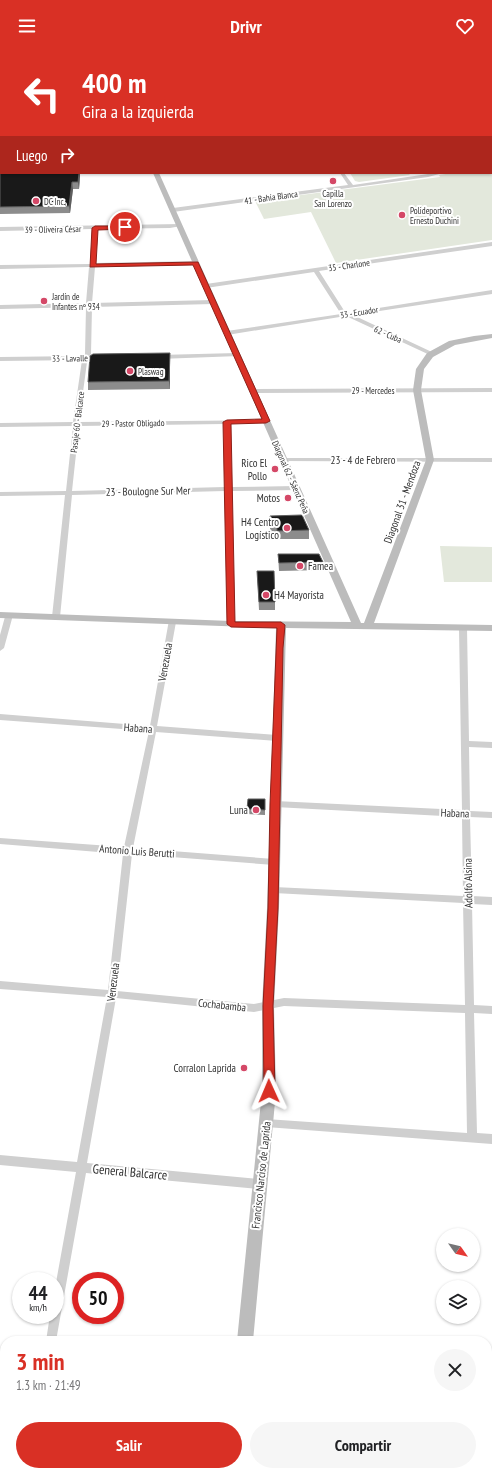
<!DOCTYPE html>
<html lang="es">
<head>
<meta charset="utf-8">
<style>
	body { margin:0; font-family:"PT Sans Narrow",sans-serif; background:#f6f6f6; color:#202124; height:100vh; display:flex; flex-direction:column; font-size:15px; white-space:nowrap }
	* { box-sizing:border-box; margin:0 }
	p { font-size:13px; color:#757577 }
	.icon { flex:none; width:22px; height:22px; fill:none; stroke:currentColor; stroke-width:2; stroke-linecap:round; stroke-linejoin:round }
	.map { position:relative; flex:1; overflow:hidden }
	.details { position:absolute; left:0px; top:1284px; width:492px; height:140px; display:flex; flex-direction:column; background:#fff; border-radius:16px 16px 0 0; box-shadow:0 1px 3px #0004 }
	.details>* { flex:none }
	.hud { position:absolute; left:0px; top:0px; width:492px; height:122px; box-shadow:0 1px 3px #0004; background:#d93025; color:#fff; overflow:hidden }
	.needle { width:26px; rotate:124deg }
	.controls { position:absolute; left:436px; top:1176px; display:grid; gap:8px }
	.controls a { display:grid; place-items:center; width:44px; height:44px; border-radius:50%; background:#fff; box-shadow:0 1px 3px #0004; font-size:20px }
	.speed { position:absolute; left:12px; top:1220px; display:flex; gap:8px; font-size:20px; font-weight:700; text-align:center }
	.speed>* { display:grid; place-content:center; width:52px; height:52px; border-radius:50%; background:#fff; box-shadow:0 1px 3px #0004; line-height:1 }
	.speed small { font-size:10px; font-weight:400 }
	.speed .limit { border:6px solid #d22; background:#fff; color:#111 }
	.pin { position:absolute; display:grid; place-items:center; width:34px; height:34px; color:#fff; margin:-17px; border:2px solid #fff; border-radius:50%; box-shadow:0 1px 4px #0007 }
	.me { position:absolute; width:44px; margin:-22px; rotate:359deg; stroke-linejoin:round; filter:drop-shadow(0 0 3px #0008) }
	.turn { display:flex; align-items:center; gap:14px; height:84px; padding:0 16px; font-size:18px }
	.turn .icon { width:52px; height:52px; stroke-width:2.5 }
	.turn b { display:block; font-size:28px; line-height:34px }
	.then { display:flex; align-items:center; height:38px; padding:0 16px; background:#0003; gap:8px; font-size:15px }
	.round { display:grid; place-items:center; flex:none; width:42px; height:42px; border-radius:21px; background:#f6f6f6 }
	.head { display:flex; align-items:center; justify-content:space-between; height:68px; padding:0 16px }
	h1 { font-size:24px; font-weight:700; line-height:30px; color:#d93025 }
	.primary-button { display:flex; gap:8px; margin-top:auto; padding:8px 16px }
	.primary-button a { flex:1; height:46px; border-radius:24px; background:#d93025; color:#fff; font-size:16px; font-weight:700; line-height:46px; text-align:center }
	.primary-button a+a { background:#f6f6f6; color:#202124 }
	header { display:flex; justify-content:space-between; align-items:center; height:52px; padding:0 16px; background:#d93025; color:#fff; font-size:18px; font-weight:700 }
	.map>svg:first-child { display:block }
	.green { fill:#e3e8dc }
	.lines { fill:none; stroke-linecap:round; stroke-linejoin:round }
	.street { fill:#cfcfcf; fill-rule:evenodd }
	.secondary { fill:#bcbcbc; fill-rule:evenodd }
	.wall { fill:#8c8c8c }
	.shaded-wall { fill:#5e5e5e }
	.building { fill:#191919; stroke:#5e5e5e }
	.route { fill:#d93025; stroke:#8d1f18 }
	.poi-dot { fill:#d44867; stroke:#fff; stroke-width:1.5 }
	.labels { text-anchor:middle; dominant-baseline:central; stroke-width:4; stroke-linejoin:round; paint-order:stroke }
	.far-poi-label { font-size:9px; fill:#323232; stroke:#fff; text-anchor:start }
	.far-street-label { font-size:9px; fill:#323232; stroke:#fff }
	.street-label { font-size:11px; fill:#323232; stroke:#fff }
	.poi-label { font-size:11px; fill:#323232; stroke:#fff; text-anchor:end }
	.near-street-label { font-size:13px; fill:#323232; stroke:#fff }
</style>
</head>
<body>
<header><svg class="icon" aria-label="menu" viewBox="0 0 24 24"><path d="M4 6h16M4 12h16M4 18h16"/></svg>Drivr<svg class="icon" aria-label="heart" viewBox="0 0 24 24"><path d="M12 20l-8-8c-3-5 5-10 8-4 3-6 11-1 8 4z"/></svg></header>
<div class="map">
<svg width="492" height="1424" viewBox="0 0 492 1424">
	<rect width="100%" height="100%" fill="#fff"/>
	<path class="green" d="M398,0H492V188L336,211L311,160L264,167L255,149L440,125L439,123L452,121H491V1Z
		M350,121H408L410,123L359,130L355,129Z
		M440,494L492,495V530H444Z"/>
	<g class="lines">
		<path class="street" d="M394,0H398V1H394Z
			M0,20H1V22H0Z
			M0,48H1V50H0Z
			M0,108H1V110H0Z
			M340,121H344L353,133L435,121H443L428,125L173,160L170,158L173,156L348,133Z
			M181,172V174L170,176L98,177L95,211L196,209L199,211L196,213L95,215L92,251L213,248L216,250L213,252L92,255L91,302L90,304L93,306L88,308L87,310L79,370L268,368V370L266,371H230L232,435L296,434L299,436L296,438L232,439L235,572L231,574L227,572L225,439L72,443L60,565L59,567H53L52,565L65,443L0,444V440L66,439L73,374L0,375V371L73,370L82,308L0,309V305L84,304L85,302L86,255L0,257V253L86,251L89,215L0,217V213L90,212L92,177L0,179V175ZM224,372L225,435L72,439L79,374Z
			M492,190V194L319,219L345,260L347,261L492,238V242L353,263L434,301V303L432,304L346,264L227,283L224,281L227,279L341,262L314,220L206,236L203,234L206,232Z
			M237,301L239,302V304L159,307L156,305L159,303Z
			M492,336V340L253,341L250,339L253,337Z
			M283,406H492V410L281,409V407Z
			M6,561H9L13,563L4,596L0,599V583Z
			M169,568H175L176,570L157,674L277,683L281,686L277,689L156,680L133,796L274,807L277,808L278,810L277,812L274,813L132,802L117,939L254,952L284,946L465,953L463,851L274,841L271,840L270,838L271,836L274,835L463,844L462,765L275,755L272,754L271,752L272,750L275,749L462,758L459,576L460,574H466L467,576L469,689L492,690V696L469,695L470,759L492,760V766L470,765L472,844L492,845V853L472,852L474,953L492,954V962L474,961L477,1081L492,1082V1092L266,1075L263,1074L261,1071L263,1068L266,1067L467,1081L465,961L284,954L254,960L116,946L87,1111L259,1127L263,1129L264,1132L263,1135L259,1137L86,1121L56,1289H46L50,1263H55V1236L76,1120L0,1113V1103L77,1110L107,945L0,937V929L108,938L123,802L0,792V786L124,795L149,679L0,668V662L150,674Z
			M0,1313L5,1314V1326L0,1325Z
			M21,1419H33L32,1424H20Z"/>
		<path class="secondary" d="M101,0H107V1H101Z
			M153,121H159L361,571H364L426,408L413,338L416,317L427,301L449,289L474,284L492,282V286L455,293L433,305L424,317L421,338L434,408L374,571L492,573V579L286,576L279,856L274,954L276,1039L253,1289H237L262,1039V954L267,856L276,576L0,566V560L231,569L351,570Z
			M226,1419H242V1424H226Z"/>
	</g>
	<path class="wall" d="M0,118L1,121H80V124L79,137H73L70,161L0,162Z
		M170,301V337L88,338V330Z
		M270,464L309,478V487H277L276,480H270Z
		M278,502L323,510V518L279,519Z
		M257,519L275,550V558H259Z
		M265,747V763L247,762V757Z"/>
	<path class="shaded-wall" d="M79,121H80V124L79,137L78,130Z
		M72,130L73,137L70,161L69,154Z
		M170,301V337L169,329Z"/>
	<path class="building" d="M0,118H1V121H79L78,130H72L69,154L0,155Z
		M170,301L169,329L88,330L90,304L93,302Z
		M302,463L309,478L277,479V471L270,472V464Z
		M278,502H319L323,510L279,511Z
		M257,519H274L275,550H259Z
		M248,747H265V758L247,757Z"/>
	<path class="route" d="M95,174H125L128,175L125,177L98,178L96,212L198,210L270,369L266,371L231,372L235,570H281L285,573L283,596L278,856L273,954L275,1039L273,1042L269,1044L265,1042L264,1039L263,954L268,856L270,752L277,576L231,575L227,572L223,370L227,368L262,367L193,213L90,215L92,176Z"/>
	<g class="poi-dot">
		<circle cx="333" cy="129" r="4"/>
		<circle cx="36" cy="149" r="4"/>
		<circle cx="402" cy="163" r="4"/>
		<circle cx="44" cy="249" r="4"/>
		<circle cx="130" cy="319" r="4"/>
		<circle cx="275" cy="417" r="4"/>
		<circle cx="288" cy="446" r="4"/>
		<circle cx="287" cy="476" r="4"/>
		<circle cx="300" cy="514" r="4"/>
		<circle cx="266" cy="543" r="4"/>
		<circle cx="256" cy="758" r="4"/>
		<circle cx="244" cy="1016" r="4"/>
	</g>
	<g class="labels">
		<g class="far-poi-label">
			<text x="333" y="141" text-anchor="middle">Capilla<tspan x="333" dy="10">San Lorenzo</tspan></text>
			<text x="44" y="149">DC Inc.</text>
			<text x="410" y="158">Polideportivo<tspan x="410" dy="10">Ernesto Duchini</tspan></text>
			<text x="52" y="244">Jardín de<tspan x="52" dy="10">Infantes nº 934</tspan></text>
			<text x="138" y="319">Plaswag</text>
		</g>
		<g class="far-street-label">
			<text transform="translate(271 145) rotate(-8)">41 - Bahía Blanca</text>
			<text transform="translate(53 177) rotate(-1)">39 - Oliveira César</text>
			<text transform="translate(349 213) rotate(-8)">35 - Charlone</text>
			<text transform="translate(359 260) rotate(-9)">33 - Ecuador</text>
			<text transform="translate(388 282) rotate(24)">62 - Cuba</text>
			<text transform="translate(70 306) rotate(-1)">33 - Lavalle</text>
			<text x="373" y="338">29 - Mercedes</text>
			<text transform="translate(77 370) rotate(-83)">Pasaje 60 - Balcarce</text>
			<text transform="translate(133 371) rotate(-1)">29 - Pastor Obligado</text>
			<text transform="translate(291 425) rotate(66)">Diagonal 62 - Sáenz Peña</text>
		</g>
		<g class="street-label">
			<text x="363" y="408">23 - 4 de Febrero</text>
			<text transform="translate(148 439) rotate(-1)">23 - Boulogne Sur Mer</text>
			<text transform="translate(402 450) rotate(-70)">Diagonal 31 - Mendoza</text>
			<text transform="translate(165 610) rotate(-80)">Venezuela</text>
			<text transform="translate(138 676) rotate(4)">Habana</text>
			<text transform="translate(455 761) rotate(2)">Habana</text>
			<text transform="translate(137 799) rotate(4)">Antonio Luis Berutti</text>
			<text transform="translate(468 831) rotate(-91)">Adolfo Alsina</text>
			<text transform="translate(113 930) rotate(-83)">Venezuela</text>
			<text transform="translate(222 953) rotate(6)">Cochabamba</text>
			<text transform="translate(261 1123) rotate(-84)">Francisco Narciso de Laprida</text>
		</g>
		<g class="poi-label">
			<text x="267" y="411">Rico El<tspan x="267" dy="13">Pollo</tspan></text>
			<text x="280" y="446">Motos</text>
			<text x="279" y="470">H4 Centro<tspan x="279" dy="13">Logístico</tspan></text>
			<text x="308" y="514" text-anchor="start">Famea</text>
			<text x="274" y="543" text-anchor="start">H4 Mayorista</text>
			<text x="248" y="758">Luna</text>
			<text x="236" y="1016">Corralon Laprida</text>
		</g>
		<g class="near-street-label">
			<text transform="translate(130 1120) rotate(5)">General Balcarce</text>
		</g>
	</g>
</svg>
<div class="controls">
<a><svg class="needle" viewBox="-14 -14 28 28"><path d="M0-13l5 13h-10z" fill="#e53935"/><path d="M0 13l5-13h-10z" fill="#757577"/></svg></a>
<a><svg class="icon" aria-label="layers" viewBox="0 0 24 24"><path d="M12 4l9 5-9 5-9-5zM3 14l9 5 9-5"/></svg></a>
</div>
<div class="speed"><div>44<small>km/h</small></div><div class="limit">50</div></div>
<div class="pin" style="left:125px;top:175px;background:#d93025"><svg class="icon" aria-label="arrive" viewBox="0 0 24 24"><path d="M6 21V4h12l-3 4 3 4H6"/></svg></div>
<svg class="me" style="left:269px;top:1039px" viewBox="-20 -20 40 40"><path d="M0-17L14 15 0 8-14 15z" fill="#d93025" stroke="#fff" stroke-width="4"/></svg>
<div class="hud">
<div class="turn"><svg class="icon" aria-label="left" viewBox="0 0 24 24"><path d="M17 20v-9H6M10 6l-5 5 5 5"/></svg><div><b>400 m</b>Gira a la izquierda</div></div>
<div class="then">Luego<svg class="icon" aria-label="right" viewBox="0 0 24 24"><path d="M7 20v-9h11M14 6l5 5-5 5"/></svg></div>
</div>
<section class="details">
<div class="head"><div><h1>3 min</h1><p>1.3 km · 21:49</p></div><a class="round"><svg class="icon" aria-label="close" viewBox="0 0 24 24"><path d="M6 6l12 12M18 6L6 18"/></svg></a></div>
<div class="primary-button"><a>Salir</a><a>Compartir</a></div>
</section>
</div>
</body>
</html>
